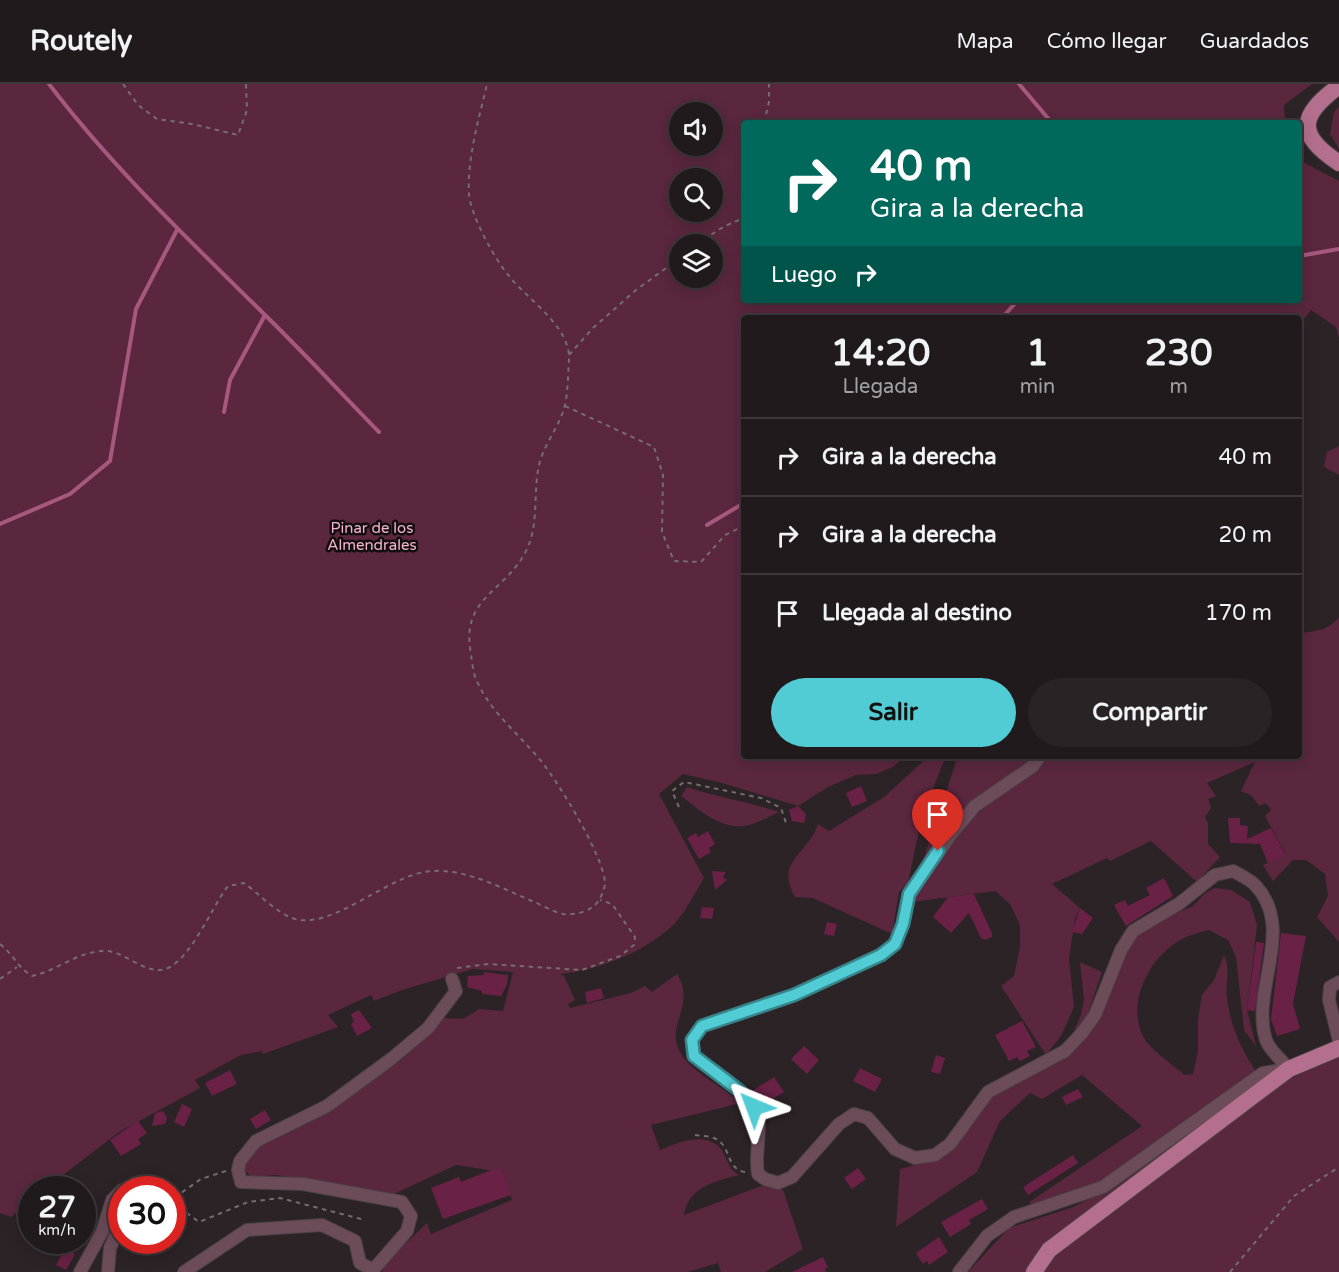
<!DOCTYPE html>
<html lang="es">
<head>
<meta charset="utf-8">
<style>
	body { margin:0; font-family:"Varela Round",sans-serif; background:#292326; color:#f1f3f6; height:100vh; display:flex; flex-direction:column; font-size:22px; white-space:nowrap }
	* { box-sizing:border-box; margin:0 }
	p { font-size:20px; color:#a2a1a4 }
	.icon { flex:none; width:33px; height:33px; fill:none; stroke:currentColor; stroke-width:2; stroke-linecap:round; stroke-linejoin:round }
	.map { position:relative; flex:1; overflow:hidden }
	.sheet { position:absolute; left:741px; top:231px; width:561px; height:444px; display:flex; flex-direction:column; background:#211a1d; border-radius:6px; box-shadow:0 3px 15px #0003,0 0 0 2px #3e383b }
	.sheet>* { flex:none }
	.banner { position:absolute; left:741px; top:36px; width:561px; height:183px; border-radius:6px; box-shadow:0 3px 15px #0003,0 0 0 2px #3e383b; background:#00695c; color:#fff; overflow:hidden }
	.controls { position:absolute; left:669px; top:18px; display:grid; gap:12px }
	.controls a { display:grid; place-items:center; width:54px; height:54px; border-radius:50%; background:#211a1d; box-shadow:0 3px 15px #0003,0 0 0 2px #3e383b; font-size:30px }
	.speed { position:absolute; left:18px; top:1092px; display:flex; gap:12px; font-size:30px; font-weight:700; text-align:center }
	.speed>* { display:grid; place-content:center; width:78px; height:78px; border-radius:50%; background:#211a1d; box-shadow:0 3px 15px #0003,0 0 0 2px #3e383b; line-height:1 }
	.speed small { font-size:15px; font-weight:400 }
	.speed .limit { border:9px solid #d22; background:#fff; color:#111 }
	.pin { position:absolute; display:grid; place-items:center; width:51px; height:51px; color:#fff; margin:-62px -26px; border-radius:50% 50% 50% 0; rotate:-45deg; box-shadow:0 0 6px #0007 }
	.pin .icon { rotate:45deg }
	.me { position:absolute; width:66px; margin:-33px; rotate:316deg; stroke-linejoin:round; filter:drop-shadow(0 0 4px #0008) }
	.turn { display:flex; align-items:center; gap:21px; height:126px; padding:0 30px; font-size:27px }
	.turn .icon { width:78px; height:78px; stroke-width:2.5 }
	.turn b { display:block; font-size:42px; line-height:51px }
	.then { display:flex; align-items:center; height:57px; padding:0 30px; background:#0003; gap:12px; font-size:22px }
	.eta { display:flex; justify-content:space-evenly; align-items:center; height:102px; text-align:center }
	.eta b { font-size:36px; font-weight:800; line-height:42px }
	.button { display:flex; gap:12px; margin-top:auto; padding:12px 30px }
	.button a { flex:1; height:69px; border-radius:36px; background:#51ccd5; color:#111; font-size:24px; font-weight:800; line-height:69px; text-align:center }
	.button a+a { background:#292326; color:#f1f3f6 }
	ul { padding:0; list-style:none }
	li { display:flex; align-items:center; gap:18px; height:78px; padding:0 30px; border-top:2px solid #3e383b }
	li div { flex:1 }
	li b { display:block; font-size:22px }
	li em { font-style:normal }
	header { display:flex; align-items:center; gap:36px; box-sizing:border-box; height:84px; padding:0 30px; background:#211a1d; border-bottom:2px solid #3e383b }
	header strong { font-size:28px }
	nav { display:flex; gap:33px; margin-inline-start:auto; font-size:21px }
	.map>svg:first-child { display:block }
	.green { fill:#5a273f; fill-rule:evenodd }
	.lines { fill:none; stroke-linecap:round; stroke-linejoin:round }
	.stream { stroke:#a7597d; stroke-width:4 }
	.building { fill:#692146 }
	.minor-casing { stroke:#4a4145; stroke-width:14 }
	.major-casing { stroke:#4a4145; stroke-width:18 }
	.path { stroke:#756d70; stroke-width:2; stroke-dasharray:4.5 4.5; stroke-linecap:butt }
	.minor { stroke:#6d4c5a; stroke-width:12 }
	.major { stroke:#b36f8d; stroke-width:16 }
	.route-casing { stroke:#35858a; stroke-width:15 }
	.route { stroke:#51ccd5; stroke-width:10 }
	.labels { text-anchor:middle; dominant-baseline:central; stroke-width:5; stroke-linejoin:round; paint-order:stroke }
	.park-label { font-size:15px; fill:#f5b3cf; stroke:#120e0f }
</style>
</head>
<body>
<header>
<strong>Routely</strong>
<nav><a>Mapa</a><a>Cómo llegar</a><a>Guardados</a></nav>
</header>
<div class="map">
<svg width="1339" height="1188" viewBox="0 0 1339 1188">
	<rect width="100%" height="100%" fill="#2c2327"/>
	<path class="green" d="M0,0H1312L1284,21L1285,39H744V216H1299V76L1339,97V254L1336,243L1311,226L1299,241V234H744V672H906L893,683L876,690L856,691L828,703L798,722L722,699L683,690L659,710L704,794C694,810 684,832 670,844C640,870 598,886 560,890L564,892L575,916L568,920L570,924L631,909L645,902L652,908L677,890C698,923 661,942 683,973C695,989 724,1004 741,1019L651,1041L660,1066C677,1059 704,1047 720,1064C728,1074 727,1084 739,1091C716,1097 688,1103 684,1131L764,1101L783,1106L803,1165L765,1188H721L718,1179L688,1188H382L386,1178L427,1139L431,1150L512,1116L502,1085L495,1087L456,1081L394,1110L276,1091L252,1093L244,1086L245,1077L262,1060L359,1006L400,977L444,934L463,935L479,925L503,927L513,888L473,885L402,906L374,917L371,911L328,931L338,943L263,970L262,967L241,971L195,996L200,1004L119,1048L45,1105L32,1106L31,1116L11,1133L0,1129ZM680,28H712V62H680ZM680,94H712V128H680ZM680,160H712V194H680Z
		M1339,23V65L1330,50L1334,28Z
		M1339,362V391L1324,383L1327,368Z
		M1339,533V858L1317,833L1328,812L1325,790L1306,776H1293L1273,797L1263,781L1286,770L1265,732L1271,726L1266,719L1259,722L1252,712L1241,707L1255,678L1207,699L1216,712L1208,715L1211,724L1205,733L1208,739V760L1220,773L1197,798L1151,757L1110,777L1107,774L1052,800L1080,824L1075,834L1069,875L1074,923L1061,952L1046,971L1001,902L1014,892L1020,863V841L1010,820L995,807L912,818C933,786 953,750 983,725C1004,707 1032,696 1047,672H1299V549C1316,547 1328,547 1339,533Z
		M929,672H946L922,732L908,799L899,808L892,850L813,814L795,813C774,776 809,770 818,740L829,747L884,713Z
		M958,672H1033C1021,691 987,702 970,720C952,737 938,759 922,779Z
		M687,703C717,713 749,718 779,728C768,733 755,741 744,742C720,745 698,725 681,712Z
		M1215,804L1231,806L1250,818L1257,841L1247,926L1256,962L1244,946L1236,873L1228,856L1209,846C1202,848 1193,850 1186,853C1152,868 1124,918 1144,954C1150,965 1174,982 1185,991L1193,990L1198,967V935L1202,911L1214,896L1224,871C1231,885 1225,898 1227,913C1230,942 1241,964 1256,988L1111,1092L1067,1113L1033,1120L1028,1119L1142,1042L1082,991L1042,1015L1030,1009L1000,1037L977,1088L896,1143L900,1085L945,1073L981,1021L999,1006L1080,957L1120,876L1136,852L1169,832L1193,822L1205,809Z
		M1080,878L1102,888L1086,936L1070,956L1081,931L1084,915Z
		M1339,972V1188H968L1009,1144L1073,1123L1108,1105L1263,994L1275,1002Z"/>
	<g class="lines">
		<path class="stream" d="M49,0C113,84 189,156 264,230C303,268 340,308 379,348
			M1019,0L1052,39
			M1299,172L1339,165
			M1002,234L1018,216
			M224,328L230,296L265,231
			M0,440L70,410L110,377L136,225L177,146
			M707,441L744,419"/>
	</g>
	<path class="building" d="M861,702L867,717L852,723L846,709Z
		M798,722L806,730L804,739L792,737L789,726Z
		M1228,734H1240V741L1248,742L1247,755L1271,744L1286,771L1268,779L1260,760L1230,759Z
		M708,747L715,760L709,764L711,768L699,775L687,754L696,749L698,753Z
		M712,787L726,788L723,793L727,796L715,806Z
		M1164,794L1173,812L1126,842L1114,821L1125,816L1128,822L1150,811L1146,804Z
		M974,810L992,849V853L985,856L981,854L969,829L951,849L933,833L948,813Z
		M702,823L714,824L712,835L700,834Z
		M1080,824L1093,834L1082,850L1072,848Z
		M827,838L837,840L834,852L824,850Z
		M1281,849L1306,852L1293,920L1300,945L1277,952L1271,935Z
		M1256,858L1264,859L1255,927L1247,926Z
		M484,888L508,891L507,901L501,912L482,910V907L467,903L468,892L484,891Z
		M601,904L604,914L587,919L585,908Z
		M359,926L372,944L357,952L351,940L354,938L351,930Z
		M1022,937L1036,963L1027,967L1030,972L1020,977L1017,973L1009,977L995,951Z
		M804,962L819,976L807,990L791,975Z
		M936,971L945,974L940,990L931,988Z
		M860,984L882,995L875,1008L853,997Z
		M230,986L237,1000L212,1012L205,999Z
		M774,993L784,1008L761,1022L752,1007Z
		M1078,1005L1083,1013L1066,1021L1062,1013Z
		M182,1020L192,1025L184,1043L174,1038Z
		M265,1026L271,1036L256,1045L250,1035Z
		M163,1027L167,1033L165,1040L152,1042L155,1029Z
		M138,1037L147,1049L138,1055L141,1060L121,1072L110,1056Z
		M1073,1071L1078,1079L1028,1111L1023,1103Z
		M858,1084L866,1095L852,1105L844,1094Z
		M502,1085L511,1111L443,1135L431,1104L459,1093L461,1098L491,1086Z
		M982,1115L988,1125L969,1136L971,1140L950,1153L941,1138Z
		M939,1153L948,1168L929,1181L927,1177L923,1180L916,1169Z
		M65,1165L75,1170L66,1186L56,1181Z
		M823,1173L828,1183L825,1185L826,1188H792Z"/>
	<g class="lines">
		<defs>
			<path id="minor" d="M1040,672L1033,682L975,722L952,749L909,810L903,840L895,860L881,871L794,911L702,942L692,956L694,972C717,991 757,1009 759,1043C759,1059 755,1074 758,1090L765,1095L778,1099L792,1093L839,1040L854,1030L868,1034L895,1065L915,1074L935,1071L950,1060L988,1008L1065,967L1082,949L1095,931L1121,866L1133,847L1180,819L1215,791L1233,787C1240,791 1251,796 1256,802C1296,846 1250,907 1266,956C1269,966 1282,976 1289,985
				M1339,898L1330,903L1329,916L1339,957
				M80,1188L102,1148L112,1116L122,1106
				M108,1188L110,1164L122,1138
				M184,1188L247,1146L322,1141L355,1157L360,1179L373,1186L407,1147L411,1132L402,1118L303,1100L241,1098L238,1086L240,1077L256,1057L327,1022L391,975L428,944L456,907L452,895
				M959,1188L987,1152L1014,1133L1103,1103L1263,989L1289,985"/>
			<path id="major" d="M1339,2C1300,31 1295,50 1339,79
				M1034,1188L1049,1166L1289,985L1339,964"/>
		</defs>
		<use href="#minor" class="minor-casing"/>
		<use href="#major" class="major-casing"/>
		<path class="path" d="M123,0L138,21L157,35L192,40L238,51L247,26L246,0
			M764,39L769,18V0
			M696,160L725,142L744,134
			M569,271L593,244L636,206L680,174
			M565,322L654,363L663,391L662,448L674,477L701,478L725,451L744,442
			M679,723L672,707L684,698L761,714L781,724L786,739
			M0,860C14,871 16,882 32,892C56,887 76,869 101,867C122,865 138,885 157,886C186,889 211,823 228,802L244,799C259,810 276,828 292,834C331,849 390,788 433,787C467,785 501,804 532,817C542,821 553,828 563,830C573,831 585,829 594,822C599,818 605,806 605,799C604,773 559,699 541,677C520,651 489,627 476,595C473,588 472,578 471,570C460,512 506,509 527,465C539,440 533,408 539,381C544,360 560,342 565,321C568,307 568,290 569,275C570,242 528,216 509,192C495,176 470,130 469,110C467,74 479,35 487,0
			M457,884L488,880L582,886L620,872L634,861L635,853L612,820L600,816
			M0,895L17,883
			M695,1051C701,1052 709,1052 714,1054C732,1061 725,1085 745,1088
			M226,1087L201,1095L181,1109L184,1127L199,1138L248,1118L280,1114L361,1135
			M1230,1188L1294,1112L1339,1083"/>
		<use href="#minor" class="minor"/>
		<use href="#major" class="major"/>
	</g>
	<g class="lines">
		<defs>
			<path id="route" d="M754,1023L740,1007L694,972L692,956L702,942L794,911L881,871L895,860L903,840L909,810L938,767"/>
		</defs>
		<use href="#route" class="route-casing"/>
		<use href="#route" class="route"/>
	</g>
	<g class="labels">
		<g class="park-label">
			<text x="372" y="444">Pinar de los<tspan x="372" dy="17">Almendrales</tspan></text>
		</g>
	</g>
</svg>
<div class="controls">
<a><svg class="icon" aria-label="sound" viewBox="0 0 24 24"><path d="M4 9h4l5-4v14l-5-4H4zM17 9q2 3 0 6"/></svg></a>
<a><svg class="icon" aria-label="search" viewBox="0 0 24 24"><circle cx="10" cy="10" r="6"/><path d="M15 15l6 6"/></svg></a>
<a><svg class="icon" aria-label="layers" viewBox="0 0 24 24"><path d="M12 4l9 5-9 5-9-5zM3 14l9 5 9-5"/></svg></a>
</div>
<div class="speed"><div>27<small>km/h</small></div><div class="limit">30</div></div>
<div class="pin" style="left:938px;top:767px;background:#d93025"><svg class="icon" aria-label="arrive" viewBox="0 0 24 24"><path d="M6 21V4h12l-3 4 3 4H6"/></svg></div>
<svg class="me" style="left:754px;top:1023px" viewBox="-20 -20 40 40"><path d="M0-17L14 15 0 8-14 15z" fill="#51ccd5" stroke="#fff" stroke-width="4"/></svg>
<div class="banner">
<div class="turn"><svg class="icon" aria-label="right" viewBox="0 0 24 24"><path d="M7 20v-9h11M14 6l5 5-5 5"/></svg><div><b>40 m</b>Gira a la derecha</div></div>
<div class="then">Luego<svg class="icon" aria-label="right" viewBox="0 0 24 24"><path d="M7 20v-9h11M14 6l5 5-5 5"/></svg></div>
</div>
<section class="sheet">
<div class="eta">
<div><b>14:20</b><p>Llegada</p></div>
<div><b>1</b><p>min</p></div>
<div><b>230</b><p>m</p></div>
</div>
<ul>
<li><svg class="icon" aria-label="right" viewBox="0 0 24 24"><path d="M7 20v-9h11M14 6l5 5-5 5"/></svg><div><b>Gira a la derecha</b></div><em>40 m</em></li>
<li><svg class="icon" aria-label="right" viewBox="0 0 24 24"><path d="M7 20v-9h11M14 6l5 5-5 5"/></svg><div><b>Gira a la derecha</b></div><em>20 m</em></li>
<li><svg class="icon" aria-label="arrive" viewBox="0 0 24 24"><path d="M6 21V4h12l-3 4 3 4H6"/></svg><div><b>Llegada al destino</b></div><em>170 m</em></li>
</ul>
<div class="button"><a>Salir</a><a>Compartir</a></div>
</section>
</div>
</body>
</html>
